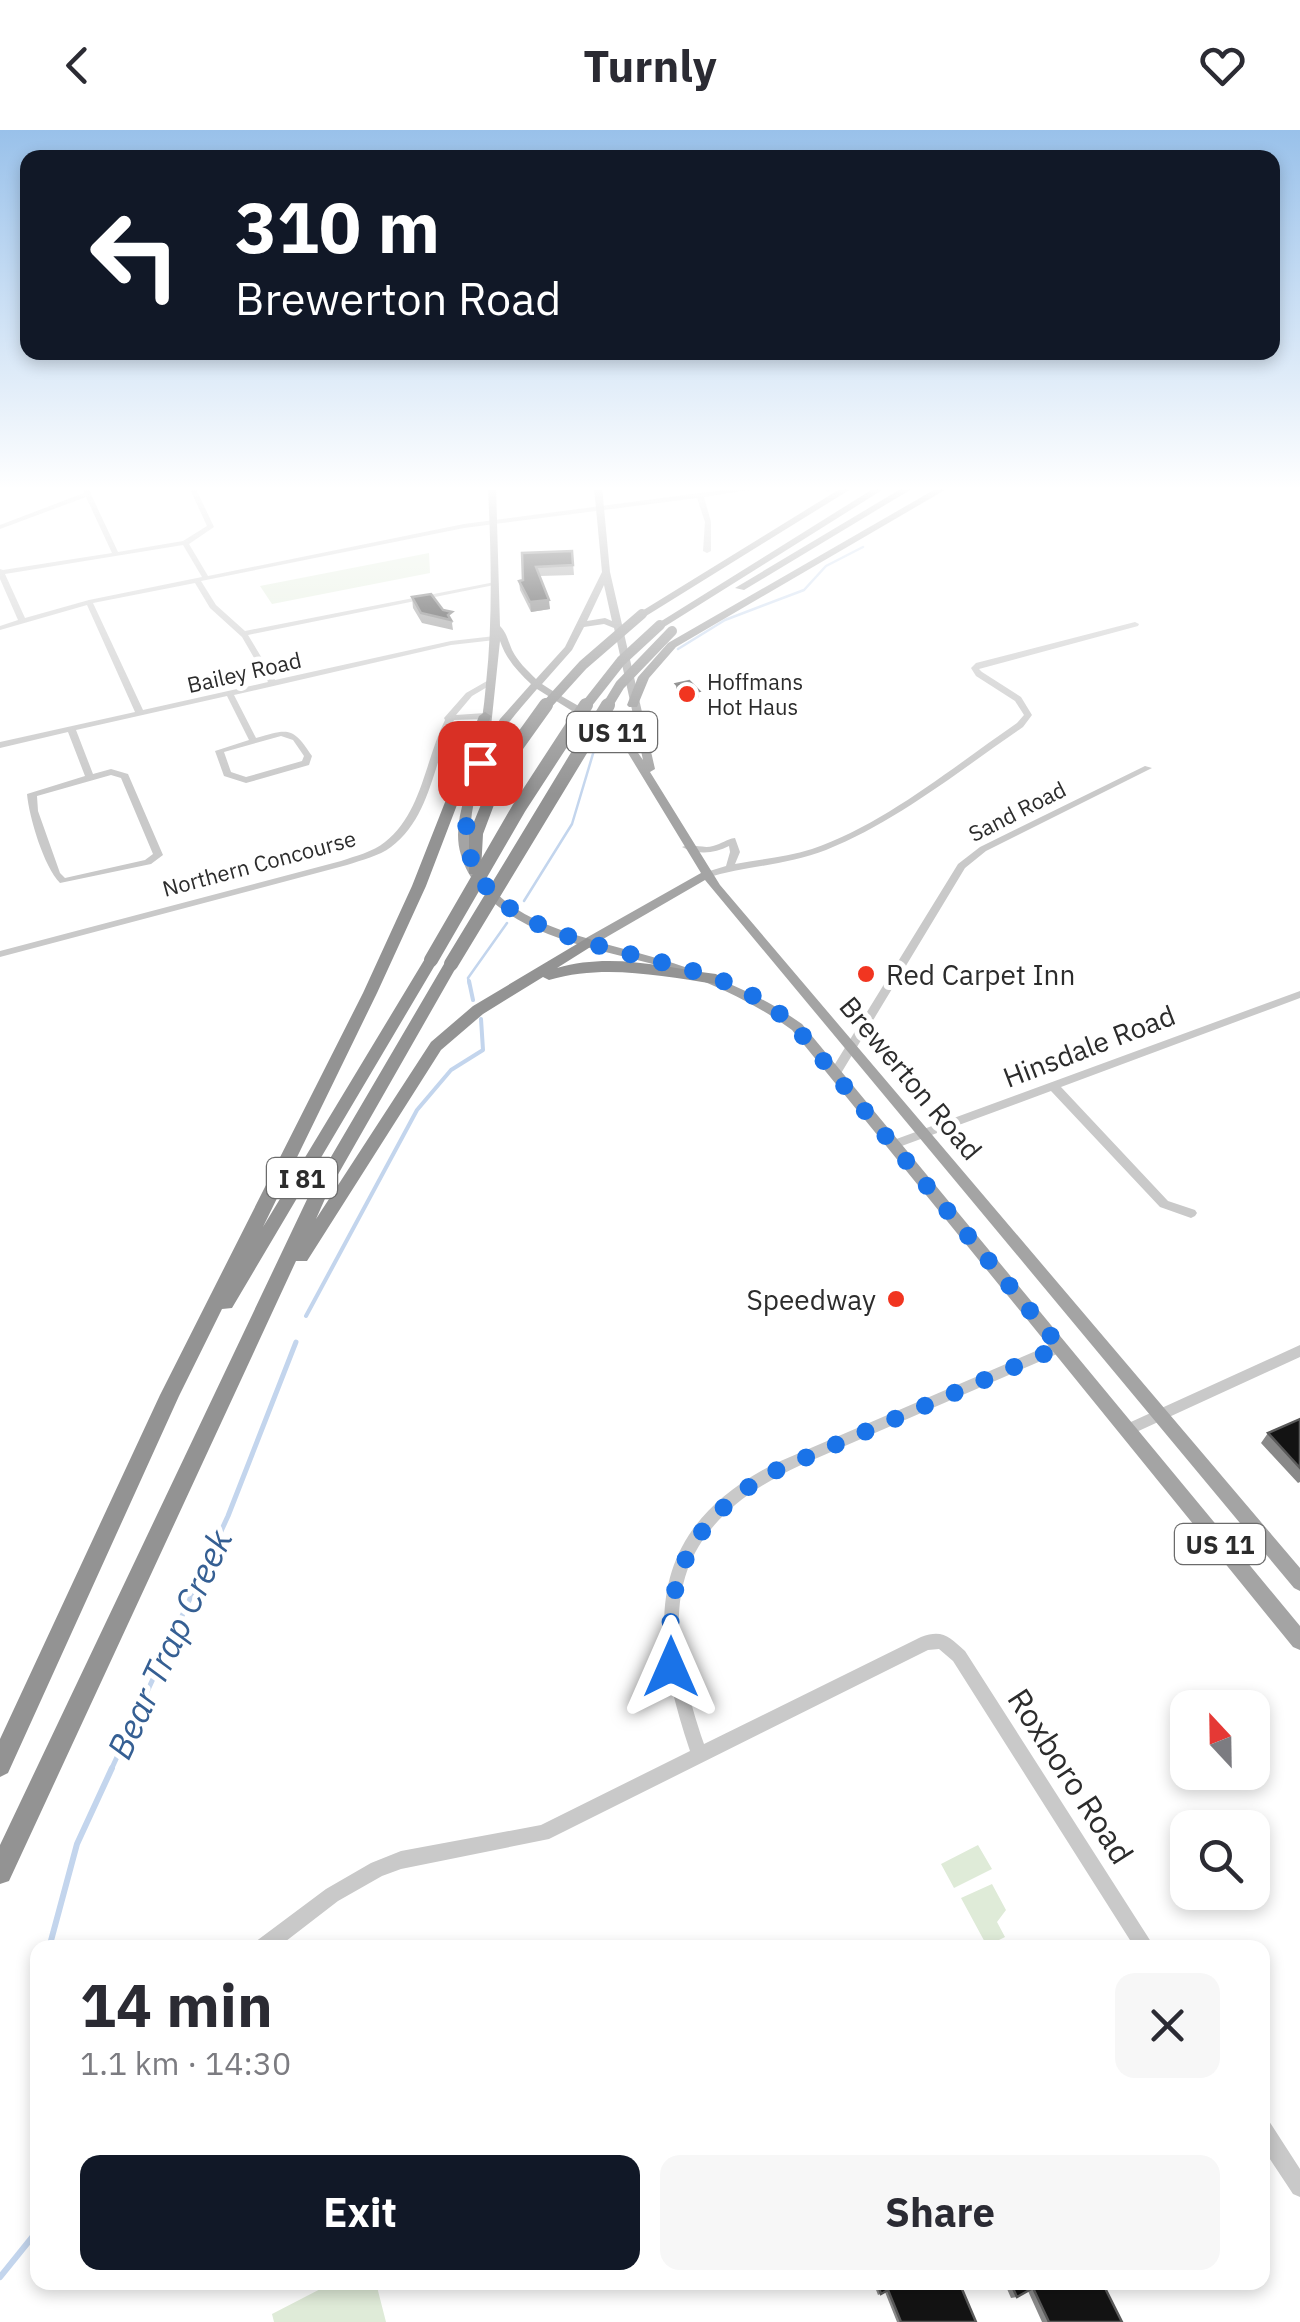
<!DOCTYPE html>
<html lang="en">
<head>
<meta charset="utf-8">
<style>
	body { margin:0; font-family:"IBM Plex Sans",sans-serif; background:#f7f7f7; color:#2b2b33; height:100vh; display:flex; flex-direction:column; font-size:38px; white-space:nowrap }
	* { box-sizing:border-box; margin:0 }
	p { font-size:32px; color:#7c7c81 }
	.icon { flex:none; width:55px; height:55px; fill:none; stroke:currentColor; stroke-width:2; stroke-linecap:round; stroke-linejoin:round }
	.map { position:relative; flex:1; overflow:hidden }
	.details { position:absolute; left:30px; top:1810px; width:1240px; height:350px; display:flex; flex-direction:column; background:#fff; border-radius:20px; box-shadow:0 5px 15px #0003 }
	.details>* { flex:none }
	.guide { position:absolute; left:20px; top:20px; width:1260px; height:210px; border-radius:20px; box-shadow:0 5px 15px #0003; background:#111827; color:#fff; overflow:hidden }
	.needle { width:65px; rotate:338deg }
	.controls { position:absolute; left:1170px; top:1560px; display:grid; gap:20px }
	.controls a { display:grid; place-items:center; width:100px; height:100px; border-radius:20px; background:#fff; box-shadow:0 5px 15px #0003; font-size:50px }
	.pin { position:absolute; display:grid; place-items:center; width:85px; height:85px; color:#fff; margin:-42px; border-radius:20px; box-shadow:0 5px 15px #0006 }
	.me { position:absolute; width:110px; margin:-55px; rotate:0deg; stroke-linejoin:round; filter:drop-shadow(0 0 8px #0008) }
	.turn { display:flex; align-items:center; gap:35px; height:210px; padding:0 50px; font-size:45px }
	.turn .icon { width:130px; height:130px; stroke-width:2.5 }
	.turn b { display:block; font-size:70px; line-height:85px }
	.round { display:grid; place-items:center; flex:none; width:105px; height:105px; border-radius:20px; background:#f7f7f7 }
	.headline { display:flex; align-items:center; justify-content:space-between; height:170px; padding:0 50px }
	h1 { font-size:60px; font-weight:700; line-height:75px }
	.button { display:flex; gap:20px; margin-top:auto; padding:20px 50px }
	.button a { flex:1; height:115px; border-radius:20px; background:#111827; color:#fff; font-size:40px; font-weight:700; line-height:115px; text-align:center }
	.button a+a { background:#f7f7f7; color:#2b2b33 }
	header { display:flex; justify-content:space-between; align-items:center; height:130px; padding:0 50px; background:#fff; font-size:45px; font-weight:700 }
	.map>svg:first-child { display:block }
	.green { fill:#dfebd8 }
	.lines { fill:none; stroke-linecap:round; stroke-linejoin:round }
	.stream-far3 { stroke:#c3d5ed; stroke-width:2.5 }
	.stream-far2 { stroke:#c3d5ed; stroke-width:4 }
	.stream-far1 { stroke:#c3d5ed; stroke-width:5 }
	.stream { stroke:#c3d5ed; stroke-width:6 }
	.minor { fill:#c9c9c9; fill-rule:evenodd }
	.major { fill:#a4a4a4; fill-rule:evenodd }
	.highway { fill:#939393; fill-rule:evenodd }
	.highway-bridge-far1 { stroke:#939393; stroke-width:10 }
	.highway-bridge { stroke:#939393; stroke-width:14 }
	.wall { fill:#898989 }
	.shaded-wall { fill:#5a5a5a }
	.building { fill:#131313; stroke:#5a5a5a; stroke-width:2.5 }
	.route { stroke:#1a73e8; stroke-width:18; stroke-dasharray:0 32.4 }
	.poi-dot { fill:#f13520; stroke:#fff; stroke-width:4 }
	.labels { text-anchor:middle; dominant-baseline:central; stroke-width:10; stroke-linejoin:round; paint-order:stroke }
	.far-street-label { font-size:22px; fill:#2c2c2c; stroke:#fff }
	.far-poi-label { font-size:22px; fill:#2c2c2c; stroke:#fff; text-anchor:start }
	.shield { fill:#fff; stroke:#6b6b6b; stroke-width:2.5 }
	.shield-label { font-size:25px; font-weight:bold; fill:#2c2c2c }
	.poi-label { font-size:28px; fill:#2c2c2c; stroke:#fff; text-anchor:start }
	.street-label { font-size:28px; fill:#2c2c2c; stroke:#fff }
	.near-street-label { font-size:32px; fill:#2c2c2c; stroke:#fff }
	.near-water-label { font-size:35px; font-style:italic; fill:#355f93; stroke:#fff }
</style>
</head>
<body>
<header><svg class="icon" aria-label="back" viewBox="0 0 24 24"><path d="M15 5l-7 7 7 7"/></svg>Turnly<svg class="icon" aria-label="heart" viewBox="0 0 24 24"><path d="M12 20l-8-8c-3-5 5-10 8-4 3-6 11-1 8 4z"/></svg></header>
<div class="map">
<svg width="1300" height="2192" viewBox="0 0 1300 2192">
	<rect width="100%" height="100%" fill="#fff"/>
	<path class="green" d="M429,423L430,443L272,474L260,456Z
		M978,1715L992,1739L954,1758L941,1734Z
		M992,1754L1006,1780L997,1792L1005,1807L987,1816L961,1768Z
		M332,2153H376L386,2192H274L272,2184Z"/>
	<g class="lines">
		<path class="stream-far3" d="M826,357L828,361
			M678,519L725,490L804,460L826,436L863,417
			M524,771L572,694L598,607
			M469,854L468,848L507,793"/>
		<path class="stream-far2" d="M469,851L473,870
			M306,1186L417,980L451,940L483,920L481,889"/>
		<path class="stream-far1" d="M111,1640L228,1386L296,1212"/>
		<path class="stream" d="M49,1818L77,1714L112,1638
			M38,1862V1878
			M0,2147L38,2100"/>
		<path class="minor" d="M189,357H195L214,397L189,414L208,446L464,394L700,363L747,357H768L704,367L711,392V421L707,423L703,421L705,392L697,368L464,398L201,451L216,475L245,501L495,452L499,454L248,505L275,550L451,511L495,506L499,508L495,510L451,515L234,565L256,608C289,598 293,597 312,626L309,635L246,653L224,646L215,621L249,610L227,566L76,600L93,644L111,639L128,644L163,725L151,734L60,753C44,737 29,687 27,664L85,646L68,602L0,618V612L135,582L87,475L0,500V496L18,490L0,449V439L3,440L112,423L86,367L0,399V395L84,363L83,360L86,358L89,360L118,422L183,411L207,396ZM183,415L202,447L89,470L25,488L5,444ZM195,453L210,478L242,507L268,552L143,580L93,473ZM281,606L293,610L304,626L302,631L246,647L231,642L224,622ZM111,645L121,648L153,724L145,730L65,748L60,743L38,681L37,666Z
			M1135,492L1139,494L1138,496L979,539L982,542L1021,567L1032,585L1023,597C960,640 898,691 826,720C788,735 745,736 706,748L703,747V743L726,736L730,722L729,716C714,724 697,725 682,717C692,713 703,719 713,716C722,714 726,709 735,708L740,722L735,734C761,729 787,727 812,719C885,694 953,637 1017,593L1024,585L1015,571L976,546L971,538L976,533Z
			M487,551L494,553L472,566L456,585L485,583L489,586L485,589L454,590C433,632 431,687 391,717C379,726 362,730 347,735L0,827V821L341,731C355,726 373,722 385,712C422,683 425,630 445,590L444,588L466,563Z
			M1145,636L1152,638L986,721L965,738L840,945H832L830,942L958,734L980,717Z
			M1300,861V868L1061,957L1168,1071L1195,1080L1197,1083L1195,1086L1191,1088L1160,1077L1051,961L899,1017L895,1018L889,1014L891,1011Z
			M1059,1211L1064,1213L1066,1217L1064,1221L801,1335C665,1398 659,1483 704,1614L921,1507C943,1499 949,1507 965,1521L1155,1818H1135L953,1531L939,1519L928,1520L549,1709L401,1739L382,1746L338,1771L277,1818H252L255,1812L326,1759L371,1733L401,1721L541,1695L690,1621C648,1497 645,1399 776,1333Z
			M1300,1215V1227L1132,1304L1127,1306L1122,1304L1120,1300L1122,1296Z
			M1262,1988L1269,1991L1300,2039V2067L1293,2064L1262,2017Z"/>
		<path class="major" d="M488,357H496L500,496C507,503 508,511 512,520C518,532 527,540 536,549L565,517L602,442L594,357H602L610,442L655,639L650,642L720,755L1300,1438V1461L1294,1458L705,750L598,812C673,832 738,849 802,894L1300,1496V1520L1293,1517L792,900C748,868 701,848 649,833C615,824 580,817 548,804C512,790 472,764 461,725C451,693 469,660 475,629C480,604 484,579 486,554C493,488 491,423 488,357ZM604,455L612,491L605,488L587,491ZM604,494L614,498L643,630C621,594 576,577 542,554L572,520L584,497ZM500,511C506,529 518,542 531,554L500,589L490,606ZM537,559L593,594L628,623L701,743L586,808C512,787 452,751 476,664C480,652 482,638 487,627C499,602 519,580 537,559Z"/>
		<path class="highway" d="M843,357H854L646,486L637,484Z
			M876,357H887L664,497L655,495Z
			M904,357H915L744,460L735,458Z
			M939,357H950L676,517L649,548L637,577H629L627,575L638,547L668,513Z
			M485,582L491,586L426,756L377,863L263,1097L426,827L431,825L438,830L232,1178L222,1179L179,1266L8,1643L0,1647V1609L160,1265L363,863L412,756L479,586Z
			M503,631L509,635L483,704L481,741L479,744H469V704L497,635Z
			M587,808L592,810V816L557,838C610,822 664,837 716,844L723,849L716,854C658,846 606,834 549,850L543,847L483,884L441,920L307,1131H296L9,1751L0,1754V1715L311,1061L444,834L451,829L458,834L328,1062L316,1089L431,912L473,876Z"/>
		<path class="highway-bridge-far1" d="M544,578L583,535L642,484
			M584,578L621,531L660,495
			M606,578L620,555L672,501"/>
		<path class="highway-bridge" d="M503,635L546,575
			M431,830L519,678L586,575
			M451,834L608,575"/>
	</g>
	<path class="wall" d="M572,421L574,445L540,446L550,479L531,482L520,460L519,451L523,450L522,423Z
		M412,467L453,492L452,493L453,500L422,493L413,478Z
		M676,554L699,561L698,568L685,571L676,561Z
		M1300,1289V1352L1298,1353L1261,1313L1268,1303Z
		M873,2152H959L976,2192H897L885,2162L878,2165Z
		M1004,2152H1102L1122,2192H1042L1028,2161L1017,2167L1011,2168Z"/>
	<path class="shaded-wall" d="M549,470L550,479L531,482L530,472Z
		M699,561L698,568L685,571V564Z"/>
	<path class="building" d="M572,421L573,435L536,437L549,470L530,472L519,451L523,450L522,423Z
		M431,464L443,480L452,482L448,485L451,490L421,483L412,467Z
		M689,551L699,561L685,564L676,554Z
		M1300,1289V1338L1268,1303Z
		M877,2152H959L976,2192H901L888,2160L881,2164Z
		M1010,2152H1102L1122,2192H1049L1033,2158L1017,2167Z"/>
	<linearGradient id="sky" x2="0" y2="1"><stop stop-color="#99c1ea"/><stop offset="0.54" stop-color="#fff"/><stop offset="1" stop-color="#fff" stop-opacity="0"/></linearGradient>
	<rect width="1300" height="664" fill="url(#sky)"/>
	<g class="lines">
		<path class="route" d="M480,633C414,806 602,808 715,848C744,858 769,875 793,894L1060,1217L768,1344C691,1392 664,1446 671,1537"/>
	</g>
	<g class="poi-dot">
		<circle cx="687" cy="564" r="10"/>
		<circle cx="866" cy="844" r="10"/>
		<circle cx="896" cy="1169" r="10"/>
	</g>
	<g class="labels">
		<g class="far-street-label">
			<text transform="translate(244 542) rotate(-13)">Bailey Road</text>
			<text transform="translate(1017 681) rotate(-27)">Sand Road</text>
			<text transform="translate(259 733) rotate(-15)">Northern Concourse</text>
		</g>
		<g class="far-poi-label">
			<text x="707" y="551">Hoffmans<tspan x="707" dy="25">Hot Haus</tspan></text>
		</g>
		<g class="shield">
			<rect x="567" y="582" width="90" height="40" rx="8"/>
			<rect x="267" y="1028" width="70" height="40" rx="8"/>
			<rect x="1175" y="1394" width="90" height="40" rx="8"/>
		</g>
		<g class="shield-label">
			<text x="612" y="602">US 11</text>
			<text x="302" y="1048">I 81</text>
			<text x="1220" y="1414">US 11</text>
		</g>
		<g class="poi-label">
			<text x="886" y="844">Red Carpet Inn</text>
			<text x="876" y="1169" text-anchor="end">Speedway</text>
		</g>
		<g class="street-label">
			<text transform="translate(1089 916) rotate(-21)">Hinsdale Road</text>
			<text transform="translate(911 948) rotate(50)">Brewerton Road</text>
		</g>
		<g class="near-street-label">
			<text transform="translate(1071 1646) rotate(57)">Roxboro Road</text>
		</g>
		<g class="near-water-label">
			<text transform="translate(169 1514) rotate(-65)">Bear Trap Creek</text>
		</g>
	</g>
</svg>
<div class="controls">
<a><svg class="needle" viewBox="-14 -14 28 28"><path d="M0-13l5 13h-10z" fill="#e53935"/><path d="M0 13l5-13h-10z" fill="#7c7c81"/></svg></a>
<a><svg class="icon" aria-label="search" viewBox="0 0 24 24"><circle cx="10" cy="10" r="6"/><path d="M15 15l6 6"/></svg></a>
</div>
<div class="pin" style="left:480px;top:633px;background:#d93025"><svg class="icon" aria-label="arrive" viewBox="0 0 24 24"><path d="M6 21V4h12l-3 4 3 4H6"/></svg></div>
<svg class="me" style="left:671px;top:1537px" viewBox="-20 -20 40 40"><path d="M0-17L14 15 0 8-14 15z" fill="#1a73e8" stroke="#fff" stroke-width="4"/></svg>
<div class="guide">
<div class="turn"><svg class="icon" aria-label="left" viewBox="0 0 24 24"><path d="M17 20v-9H6M10 6l-5 5 5 5"/></svg><div><b>310 m</b>Brewerton Road</div></div>
</div>
<section class="details">
<div class="headline"><div><h1>14 min</h1><p>1.1 km · 14:30</p></div><a class="round"><svg class="icon" aria-label="close" viewBox="0 0 24 24"><path d="M6 6l12 12M18 6L6 18"/></svg></a></div>
<div class="button"><a>Exit</a><a>Share</a></div>
</section>
</div>
</body>
</html>
